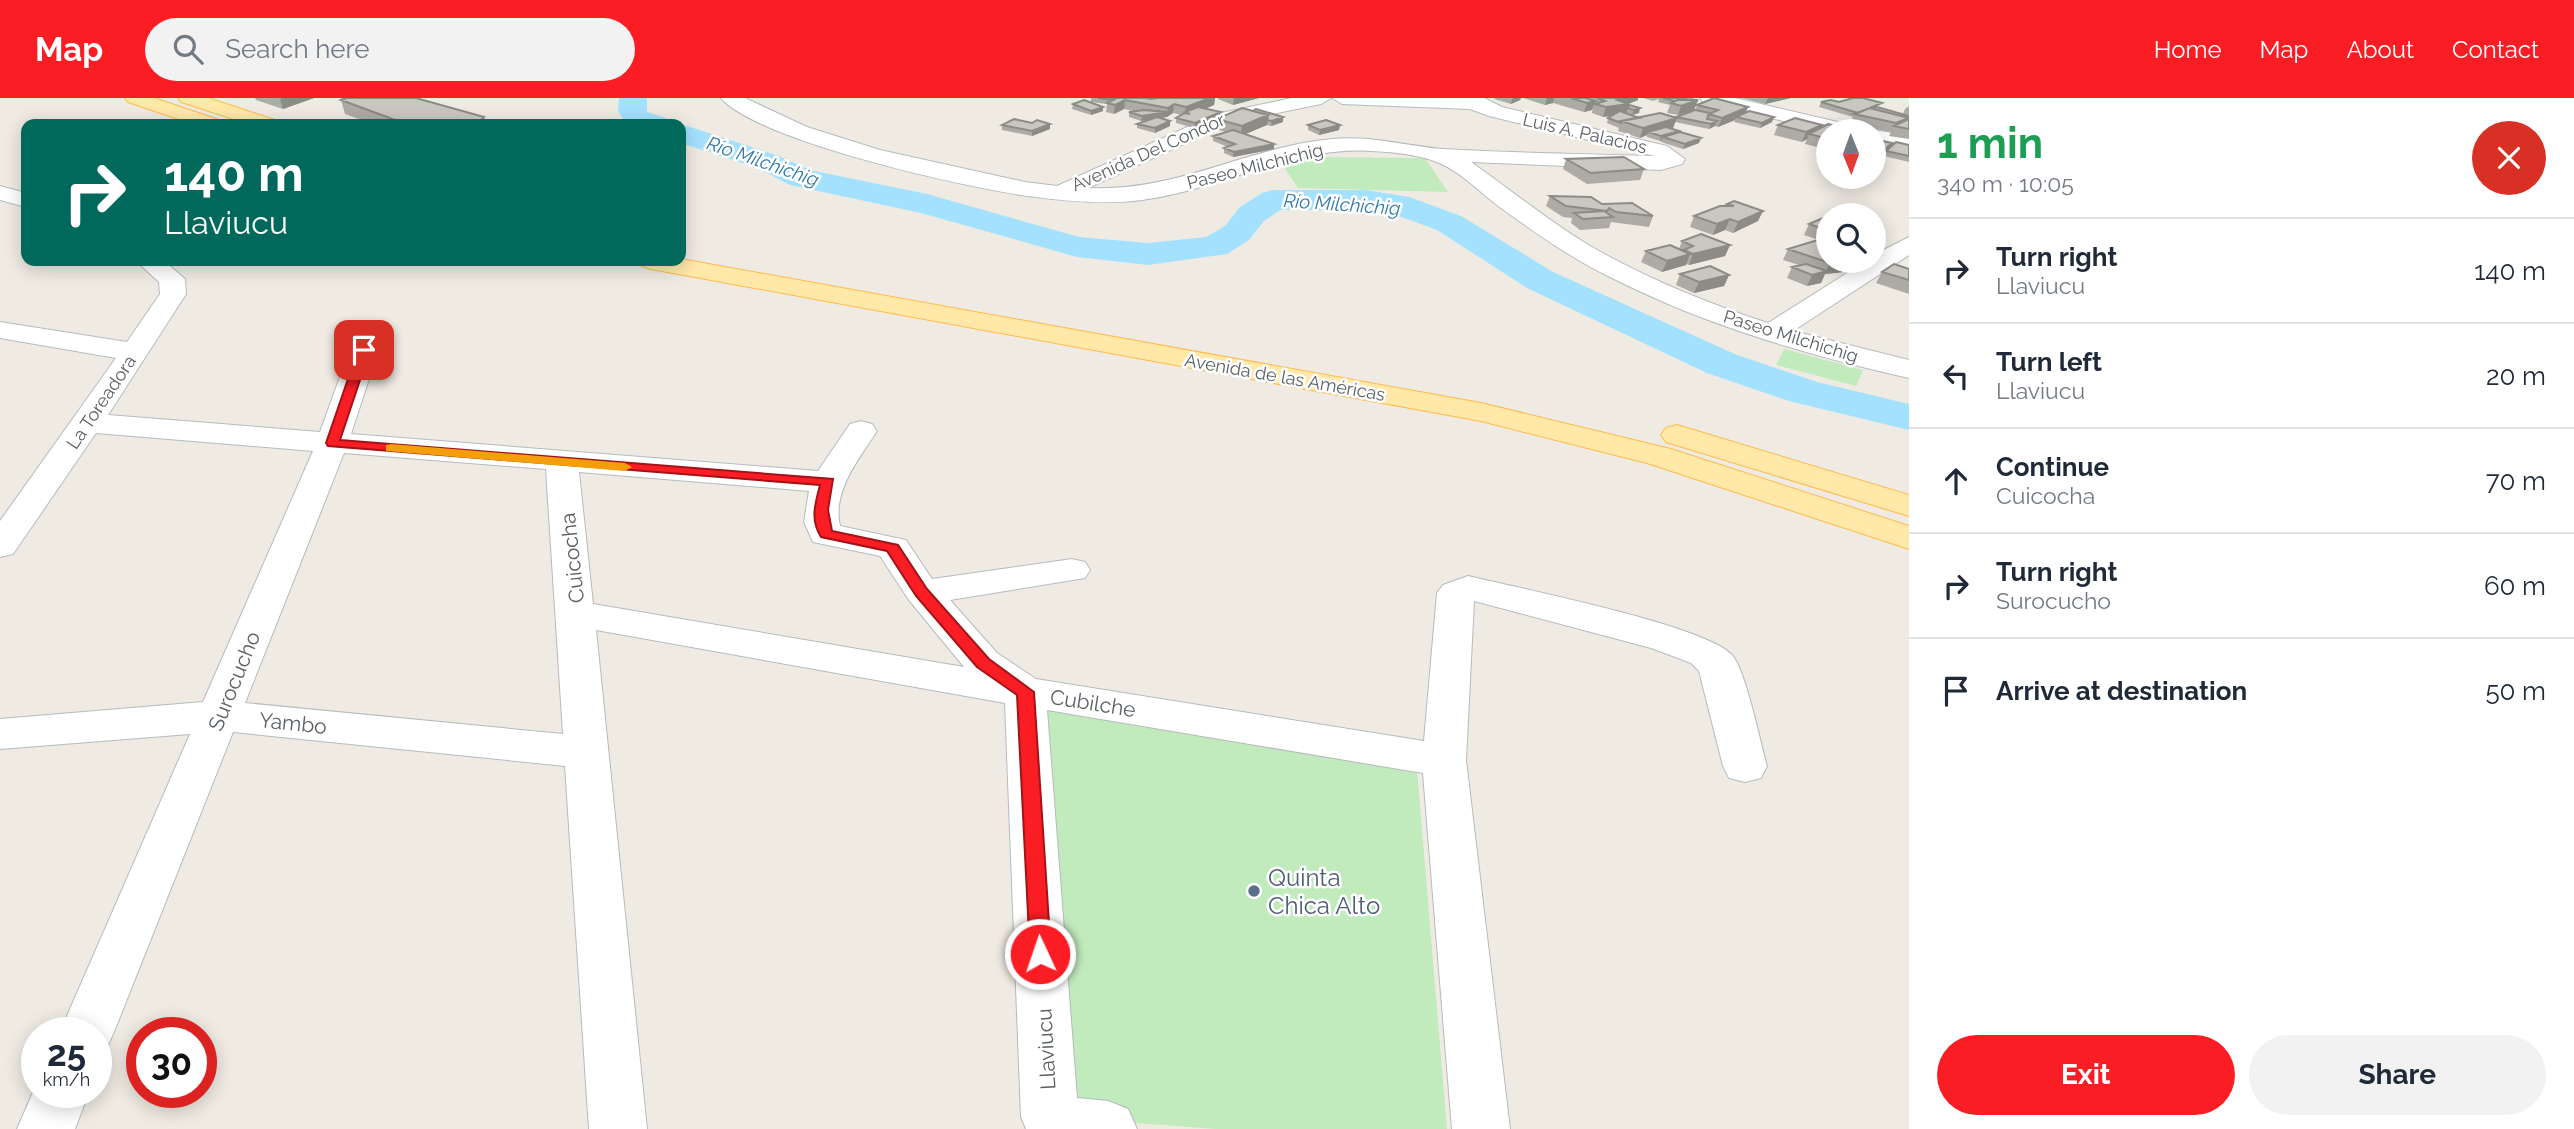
<!DOCTYPE html>
<html lang="en">
<head>
<meta charset="utf-8">
<style>
	body { margin:0; font-family:Raleway,sans-serif; background:#f2f2f3; color:#1f2937; height:100vh; display:flex; flex-direction:column; font-size:26px; white-space:nowrap }
	* { box-sizing:border-box; margin:0 }
	p { font-size:23px; color:#747a83 }
	.icon { flex:none; width:38px; height:38px; fill:none; stroke:currentColor; stroke-width:2; stroke-linecap:round; stroke-linejoin:round }
	.map { position:relative; flex:1; overflow:hidden }
	.side { display:flex; flex-direction:column; background:#fff; width:665px }
	.side>* { flex:none }
	.hud { position:absolute; left:21px; top:21px; width:665px; height:147px; border-radius:14px; box-shadow:0 4px 18px #0003; background:#00695c; color:#fff; overflow:hidden }
	.needle { width:46px; rotate:179deg }
	.controls { position:absolute; left:1816px; top:21px; display:grid; gap:14px }
	.controls a { display:grid; place-items:center; width:70px; height:70px; border-radius:50%; background:#fff; box-shadow:0 4px 18px #0003; font-size:35px }
	.speed { position:absolute; left:21px; top:919px; display:flex; gap:14px; font-size:35px; font-weight:700; text-align:center }
	.speed>* { display:grid; place-content:center; width:91px; height:91px; border-radius:50%; background:#fff; box-shadow:0 4px 18px #0003; line-height:1 }
	.speed small { font-size:18px; font-weight:400 }
	.speed .limit { border:10px solid #d22; background:#fff; color:#111 }
	.pin { position:absolute; display:grid; place-items:center; width:60px; height:60px; color:#fff; margin:-30px; border-radius:14px; box-shadow:0 4px 10px #0006 }
	.me { position:absolute; width:77px; margin:-38px; rotate:357deg; stroke-linejoin:round; filter:drop-shadow(0 0 5px #0008) }
	.turn { display:flex; align-items:center; gap:24px; height:147px; padding:0 28px; font-size:32px }
	.turn .icon { width:91px; height:91px; stroke-width:2.5 }
	.turn b { display:block; font-size:49px; line-height:60px }
	.round { display:grid; place-items:center; flex:none; width:74px; height:74px; border-radius:37px; background:#f2f2f3 }
	.overview { display:flex; align-items:center; justify-content:space-between; height:119px; padding:0 28px }
	h1 { font-size:42px; font-weight:700; line-height:52px; color:#1e9e55 }
	.cta { display:flex; gap:14px; margin-top:auto; padding:14px 28px }
	.cta a { flex:1; height:80px; border-radius:42px; background:#fb1d24; color:#fff; font-size:28px; font-weight:700; line-height:80px; text-align:center }
	.cta a+a { background:#f2f2f3; color:#1f2937 }
	ul { padding:0; list-style:none }
	li { display:flex; align-items:center; gap:21px; height:105px; padding:0 28px; border-top:2px solid #e0e1e3 }
	li div { flex:1 }
	li b { display:block; font-size:26px }
	li em { font-style:normal }
	header { display:flex; align-items:center; gap:42px; box-sizing:border-box; height:98px; padding:0 35px; background:#fb1d24; color:#fff }
	header strong { font-size:33px }
	nav { display:flex; gap:38px; margin-inline-start:auto; font-size:24px }
	.search { width:490px; height:63px; background:#f2f2f3; display:flex; align-items:center; gap:18px; box-sizing:border-box; padding:0 24px; border-radius:38px; color:#747a83; font-size:26px }
	main { display:flex; flex:1; min-height:0 }
	.map>svg:first-child { display:block }
	.green { fill:#c1eabd }
	.lines { fill:none; stroke-linecap:round; stroke-linejoin:round }
	.river { fill:#a3e1ff; fill-rule:evenodd }
	.minor-casing { stroke:#b6babf; stroke-width:2 }
	.major-casing { stroke:#ffba4c; stroke-width:2 }
	.minor { fill:#fff; fill-rule:evenodd }
	.major { fill:#ffe8a8; fill-rule:evenodd }
	.wall { fill:#aeaaa5 }
	.shaded-wall { fill:#8d8b86 }
	.building { fill:#cac6c0; stroke:#8d8b86; stroke-width:2 }
	.route { fill:#fb1d24; stroke:#a31317; stroke-width:2 }
	.slow { fill:#f59e0b }
	.service-dot { fill:#5c6f8a; stroke:#fff; stroke-width:2.5 }
	.labels { text-anchor:middle; dominant-baseline:central; stroke-width:5; stroke-linejoin:round; paint-order:stroke }
	.far-street-label { font-size:18px; fill:#5b6165; stroke:#fff }
	.far-water-label { font-size:19px; font-style:italic; fill:#3178a9; stroke:#fff }
	.street-label { font-size:21px; fill:#5b6165; stroke:#fff }
	.near-service-label { font-size:24px; fill:#4e5e75; stroke:#fff; text-anchor:start }
</style>
</head>
<body>
<header>
<strong>Map</strong>
<div class="search"><svg class="icon" aria-label="search" viewBox="0 0 24 24"><circle cx="10" cy="10" r="6"/><path d="M15 15l6 6"/></svg>Search here</div>
<nav><a>Home</a><a>Map</a><a>About</a><a>Contact</a></nav>
</header>
<main>
<div class="map">
<svg width="1909" height="1031" viewBox="0 0 1909 1031">
	<rect width="100%" height="100%" fill="#efebe3"/>
	<path class="green" d="M1305,59L1425,60L1448,94L1298,90L1280,63Z
		M1784,251L1863,272L1856,288L1776,267Z
		M1044,609L1417,672L1447,1031H1216L1056,1019Z"/>
	<g class="lines">
		<path class="river" d="M619,0H647V14L666,20L670,26H626L618,13Z
			M681,26L779,58L810,72L927,96L1079,139L1148,145L1206,139L1225,128L1240,109L1262,95L1273,92H1366L1409,99L1461,118L1553,174L1737,257L1817,284L1909,306V332L1789,303L1707,275L1527,190L1437,132L1391,115L1366,112H1280L1264,123L1249,142L1227,156L1148,167L1077,159L921,115L790,87L757,70L681,45Z"/>
		<defs>
			<path id="minor" d="M721,0H745L807,29L880,52L1025,84L1057,88L1216,16L1292,0H1331L1321,6L1229,25L1088,90C1178,94 1246,49 1332,41C1370,37 1405,48 1443,51C1513,55 1584,56 1655,58L1489,18L1470,11L1342,6L1332,0H1484L1502,9L1667,48L1685,61L1682,66L1661,72L1471,64C1511,92 1548,123 1590,148C1646,180 1706,205 1768,225L1866,163H1874V157L1909,139V157L1793,233L1909,262V280C1807,257 1708,228 1614,181C1574,162 1537,136 1501,110C1479,94 1460,72 1434,63C1415,56 1392,54 1371,53C1291,48 1220,92 1142,102C1105,107 1065,103 1028,98C968,90 758,43 721,0Z
				M1700,0H1735L1859,29L1862,33L1829,34L1703,4Z
				M1874,32L1909,38V50L1874,44V33H1868Z
				M0,88L26,95V109L0,102Z
				M136,163H164L185,181L186,196L108,317L320,334L358,229L362,223H382L386,229L351,336L818,373L850,326L861,323L872,326L877,333C859,361 832,393 840,428L906,442L932,481L1072,461L1085,464L1090,472L1085,480L950,502L997,555L1036,581L1424,643L1437,495L1443,487L1468,478C1517,490 1705,527 1732,557C1746,573 1760,644 1767,668L1761,680L1745,684L1729,680L1723,668L1699,573L1691,565L1651,550L1474,503L1466,662L1510,1031H1452L1423,675L1047,612L1077,1000L1108,1003L1128,1011L1137,1031H1026L1021,1019L1005,605L596,532L647,1031H589L565,668L233,634L114,934L106,951L96,955V934H60L190,636L0,651V621L203,604L313,353L96,335L13,456L0,459V423L116,260L0,240V224L127,244L160,196L159,184ZM344,355L546,371L563,636L245,605ZM579,374L809,393L804,424L813,444L880,458L909,502L964,569L593,506Z
				M37,985V994H89L75,1031H17Z"/>
			<path id="major" d="M125,0H154L219,22L222,26H193L128,4Z
				M178,0H208L275,22L278,26H249L181,4Z
				M681,161L1481,305L1671,351L1909,428V451L1647,365L1481,323L651,171L642,168L638,163Z
				M1677,327L1909,397V418L1666,344L1661,337L1666,330Z"/>
		</defs>
		<use href="#minor" class="minor-casing"/>
		<use href="#major" class="major-casing"/>
		<use href="#minor" class="minor"/>
		<use href="#major" class="major"/>
	</g>
	<path class="wall" d="M255,0H314L283,11L256,2Z
		M340,0H416L486,26H373L345,16L341,2L343,1Z
		M1091,0H1145L1151,1L1158,0H1215L1214,7L1205,11L1221,14L1220,19L1194,30L1176,25V20L1181,17L1173,15L1167,19L1161,20L1170,28L1155,35L1137,30V26L1147,22L1141,23L1129,19V14L1134,13L1124,11L1114,16L1106,14L1107,6L1091,4Z
		M1218,0H1259L1233,7L1218,1Z
		M1495,0H1521L1520,2L1511,6L1494,1Z
		M1523,0H1638V2L1628,6L1639,15L1632,17L1639,20H1676V19L1695,12L1697,7L1748,9L1746,14L1772,24L1760,30L1734,24L1735,22L1718,29L1715,28L1709,31L1675,24L1673,30H1671L1699,45L1683,51L1661,44V43H1660L1647,39V37L1640,40L1618,33L1619,30L1607,25L1608,20L1612,18L1603,19L1592,15L1593,9L1592,12L1584,14L1553,5L1545,7Z
		M1643,0H1694L1693,2H1698L1694,12L1678,17L1667,15L1670,7L1658,4L1659,1L1653,3Z
		M1742,0H1791L1765,6Z
		M1821,4H1839L1880,10L1909,18V41L1889,38L1891,34L1849,26L1853,19L1819,9Z
		M1073,6L1103,9V13L1091,17L1072,11Z
		M1909,8V17L1903,16L1905,11Z
		M1253,13L1283,19V24L1271,28L1267,27L1245,36L1274,51L1233,59L1224,55V50L1228,49L1213,43V38L1226,34L1215,31L1217,21Z
		M1032,25L1050,26V31L1032,38L1002,32V27Z
		M1308,27H1340L1339,32L1319,37L1308,32Z
		M1778,27H1822L1820,30L1829,33V52L1805,46L1807,41L1802,44L1774,37Z
		M1874,41L1889,50L1881,57L1874,55Z
		M1909,47V64L1884,58L1886,53Z
		M1566,61L1644,71L1640,82L1587,86L1563,71Z
		M1550,98L1602,106L1653,118L1649,129L1611,124L1609,130L1580,132L1571,125L1572,120L1563,119L1546,108Z
		M1734,103L1758,123L1733,135L1725,132L1713,137L1690,129L1694,118L1726,108L1727,106Z
		M1829,122V163H1861L1859,166L1855,170L1847,168L1844,174L1825,176L1821,185L1807,188L1787,180L1792,169L1799,167L1783,162L1788,151L1819,142L1804,137L1809,126Z
		M1682,143L1730,147L1725,158L1689,167L1686,166V167L1662,174L1641,164L1646,153L1679,151Z
		M1909,171V196L1876,185L1882,174Z
		M1680,176L1729,177L1724,188L1694,195L1676,187Z"/>
	<path class="shaded-wall" d="M283,0H314L283,11L280,1Z
		M1210,0H1215L1214,7L1190,17L1185,14L1186,9Z
		M1234,0H1259L1233,7Z
		M1515,0H1521L1520,2L1511,6L1512,1Z
		M1547,0H1554L1553,5L1545,7Z
		M1623,0H1638V2L1626,7L1629,6L1626,16L1603,19L1606,9Z
		M1768,0H1791L1765,6Z
		M1125,2L1124,11L1114,16L1115,7Z
		M1698,2L1694,12L1678,17L1681,8Z
		M1595,3L1592,12L1584,14L1587,5Z
		M1174,6L1173,15L1167,19L1141,23L1142,18L1167,14L1168,10Z
		M1103,9V13L1091,17V13Z
		M1748,9L1744,18L1736,19L1735,22L1718,29L1722,20Z
		M1640,10L1639,15L1632,17L1634,12Z
		M1221,14L1220,19L1194,30L1195,25Z
		M1268,17L1267,27L1241,38L1242,28Z
		M484,19L486,26H477Z
		M1283,19V24L1271,28L1272,23Z
		M1774,19L1772,24L1760,30L1762,25Z
		M1677,20L1673,30L1653,36L1648,34L1647,37L1640,40L1643,30Z
		M1170,23V28L1155,35V30Z
		M1717,23L1715,28L1709,31L1711,26Z
		M1050,26V31L1032,38V33Z
		M1340,27L1339,32L1319,37L1320,32Z
		M1822,27L1818,36H1809L1807,41L1802,44L1806,34Z
		M1679,33L1677,38L1663,39L1661,43H1660L1661,38Z
		M1701,40L1699,45L1683,51L1685,46Z
		M1892,45L1889,50L1881,57L1884,52Z
		M1274,46V51L1233,59L1234,54Z
		M1763,113L1758,123L1733,135L1738,124Z
		M1730,121L1725,132L1713,137L1717,126Z
		M1730,147L1725,158L1689,167L1693,156Z
		M1690,156L1686,167L1662,174L1667,163Z
		M1839,163H1850L1844,174L1825,176L1821,185L1807,188L1812,177L1826,173L1830,165Z
		M1729,177L1724,188L1694,195L1699,184Z"/>
	<path class="building" d="M347,0H416L484,19L477,26H406L341,2Z
		M1098,0H1117L1112,2Z
		M1117,0H1145L1151,1L1158,0H1210L1186,9L1174,6L1168,10L1125,2L1115,7L1107,5Z
		M1571,0H1586L1595,3L1587,5Z
		M1597,0H1623L1617,2L1629,6L1606,9L1595,6L1605,3Z
		M1663,0H1687L1674,3Z
		M1714,0L1748,9L1722,20L1709,16L1718,12L1697,7Z
		M1853,0H1863L1882,5L1858,15L1821,4L1831,2L1839,4Z
		M1084,2L1103,9L1091,13L1073,6Z
		M1677,2H1698L1681,8L1671,5Z
		M1629,7L1640,10L1634,12L1628,10Z
		M1198,9L1221,14L1195,25L1176,20L1185,15L1190,16L1185,14Z
		M1877,9L1909,18V21L1908,22L1909,20L1873,11Z
		M1242,10L1268,17L1242,28L1217,21Z
		M1870,10L1909,20L1896,25L1854,16Z
		M1256,11L1283,19L1272,23L1267,22L1268,17L1253,13Z
		M1144,12L1167,14L1142,18L1129,14Z
		M1695,12L1710,15L1709,16L1707,21L1717,23L1711,26L1676,19Z
		M1620,13L1639,20L1621,23V25L1608,20Z
		M1749,13L1774,19L1762,25L1736,19Z
		M1660,15L1677,20L1643,30L1621,23Z
		M1157,19L1170,23L1155,30L1137,26Z
		M1795,20L1822,27L1806,34L1778,27Z
		M1014,21L1032,25L1037,22L1050,26L1032,33L1002,27Z
		M1909,21V31L1894,28Z
		M1326,22L1340,27L1320,32L1308,27Z
		M1828,26L1851,32L1848,33H1829V41L1809,36Z
		M1666,29L1679,33L1661,38L1648,34Z
		M1233,32L1274,46L1234,54L1224,50L1235,46L1213,38Z
		M1680,34L1701,40L1685,46L1663,39Z
		M1874,41L1892,45L1884,52L1874,50Z
		M1896,44L1909,47V58L1886,53Z
		M1624,59L1644,71L1591,75L1566,61Z
		M1550,98L1591,99L1602,106L1632,105L1653,118L1616,114L1609,110L1607,113L1566,108Z
		M1734,103L1763,113L1738,124L1730,121L1717,126L1694,118L1720,108H1734L1727,106Z
		M1604,113L1613,119L1583,121L1574,115Z
		M1823,120L1829,122V133L1809,126Z
		M1701,136L1730,147L1693,156L1684,152L1693,148L1682,143Z
		M1821,141L1829,144V163H1849L1830,165L1788,151Z
		M1670,147L1690,156L1667,163L1646,153Z
		M1806,166L1827,173L1812,177L1792,169Z
		M1894,166L1909,171V182L1882,174Z
		M1710,168L1729,177L1699,184L1680,176Z"/>
	<path class="route" d="M364,248L370,252L340,342L833,381L828,412L832,433L898,447L927,491L989,561L1034,594L1051,856L1048,862L1040,865L1033,862L1030,856L1017,597L977,569L916,498L887,453L821,439C810,422 815,406 820,387L328,348L326,345L358,252Z"/>
	<path class="slow" d="M391,346L625,365L632,369L625,373L386,353V347Z"/>
	<circle class="service-dot" cx="1254" cy="793" r="7"/>
	<g class="labels">
		<g class="far-street-label">
			<text transform="translate(1585 35) rotate(13)">Luis A. Palacios</text>
			<text transform="translate(1148 54) rotate(-24)">Avenida Del Condor</text>
			<text transform="translate(1255 68) rotate(-14)">Paseo Milchichig</text>
			<text transform="translate(1791 238) rotate(17)">Paseo Milchichig</text>
			<text transform="translate(1285 279) rotate(10)">Avenida de las Américas</text>
			<text transform="translate(101 304) rotate(-56)">La Toreadora</text>
		</g>
		<g class="far-water-label">
			<text transform="translate(763 63) rotate(19)">Río Milchichig</text>
			<text transform="translate(1342 106) rotate(4)">Río Milchichig</text>
		</g>
		<g class="street-label">
			<text transform="translate(572 460) rotate(-96)">Cuicocha</text>
			<text transform="translate(234 583) rotate(-68)">Surocucho</text>
			<text transform="translate(1093 605) rotate(9)">Cubilche</text>
			<text transform="translate(293 625) rotate(6)">Yambo</text>
			<text transform="translate(1046 951) rotate(-93)">Llaviucu</text>
		</g>
		<g class="near-service-label">
			<text x="1268" y="779">Quinta<tspan x="1268" dy="28">Chica Alto</tspan></text>
		</g>
	</g>
</svg>
<div class="controls">
<a><svg class="needle" viewBox="-14 -14 28 28"><path d="M0-13l5 13h-10z" fill="#e53935"/><path d="M0 13l5-13h-10z" fill="#747a83"/></svg></a>
<a><svg class="icon" aria-label="search" viewBox="0 0 24 24"><circle cx="10" cy="10" r="6"/><path d="M15 15l6 6"/></svg></a>
</div>
<div class="speed"><div>25<small>km/h</small></div><div class="limit">30</div></div>
<div class="pin" style="left:364px;top:252px;background:#d93025"><svg class="icon" aria-label="arrive" viewBox="0 0 24 24"><path d="M6 21V4h12l-3 4 3 4H6"/></svg></div>
<svg class="me" style="left:1040px;top:856px" viewBox="-20 -20 40 40"><circle r="17" fill="#fb1d24" stroke="#fff" stroke-width="3"/><path d="M0-11L8 9 0 5-8 9z" fill="#fff"/></svg>
<div class="hud">
<div class="turn"><svg class="icon" aria-label="right" viewBox="0 0 24 24"><path d="M7 20v-9h11M14 6l5 5-5 5"/></svg><div><b>140 m</b>Llaviucu</div></div>
</div>
</div>
<section class="side">
<div class="overview"><div><h1>1 min</h1><p>340 m · 10:05</p></div><a class="round" style="background:#d93025;color:#fff"><svg class="icon" aria-label="close" viewBox="0 0 24 24"><path d="M6 6l12 12M18 6L6 18"/></svg></a></div>
<ul>
<li><svg class="icon" aria-label="right" viewBox="0 0 24 24"><path d="M7 20v-9h11M14 6l5 5-5 5"/></svg><div><b>Turn right</b><p>Llaviucu</p></div><em>140 m</em></li>
<li><svg class="icon" aria-label="left" viewBox="0 0 24 24"><path d="M17 20v-9H6M10 6l-5 5 5 5"/></svg><div><b>Turn left</b><p>Llaviucu</p></div><em>20 m</em></li>
<li><svg class="icon" aria-label="ahead" viewBox="0 0 24 24"><path d="M12 20V5M6 11l6-6 6 6"/></svg><div><b>Continue</b><p>Cuicocha</p></div><em>70 m</em></li>
<li><svg class="icon" aria-label="right" viewBox="0 0 24 24"><path d="M7 20v-9h11M14 6l5 5-5 5"/></svg><div><b>Turn right</b><p>Surocucho</p></div><em>60 m</em></li>
<li><svg class="icon" aria-label="arrive" viewBox="0 0 24 24"><path d="M6 21V4h12l-3 4 3 4H6"/></svg><div><b>Arrive at destination</b></div><em>50 m</em></li>
</ul>
<div class="cta"><a>Exit</a><a>Share</a></div>
</section>
</main>
</body>
</html>
